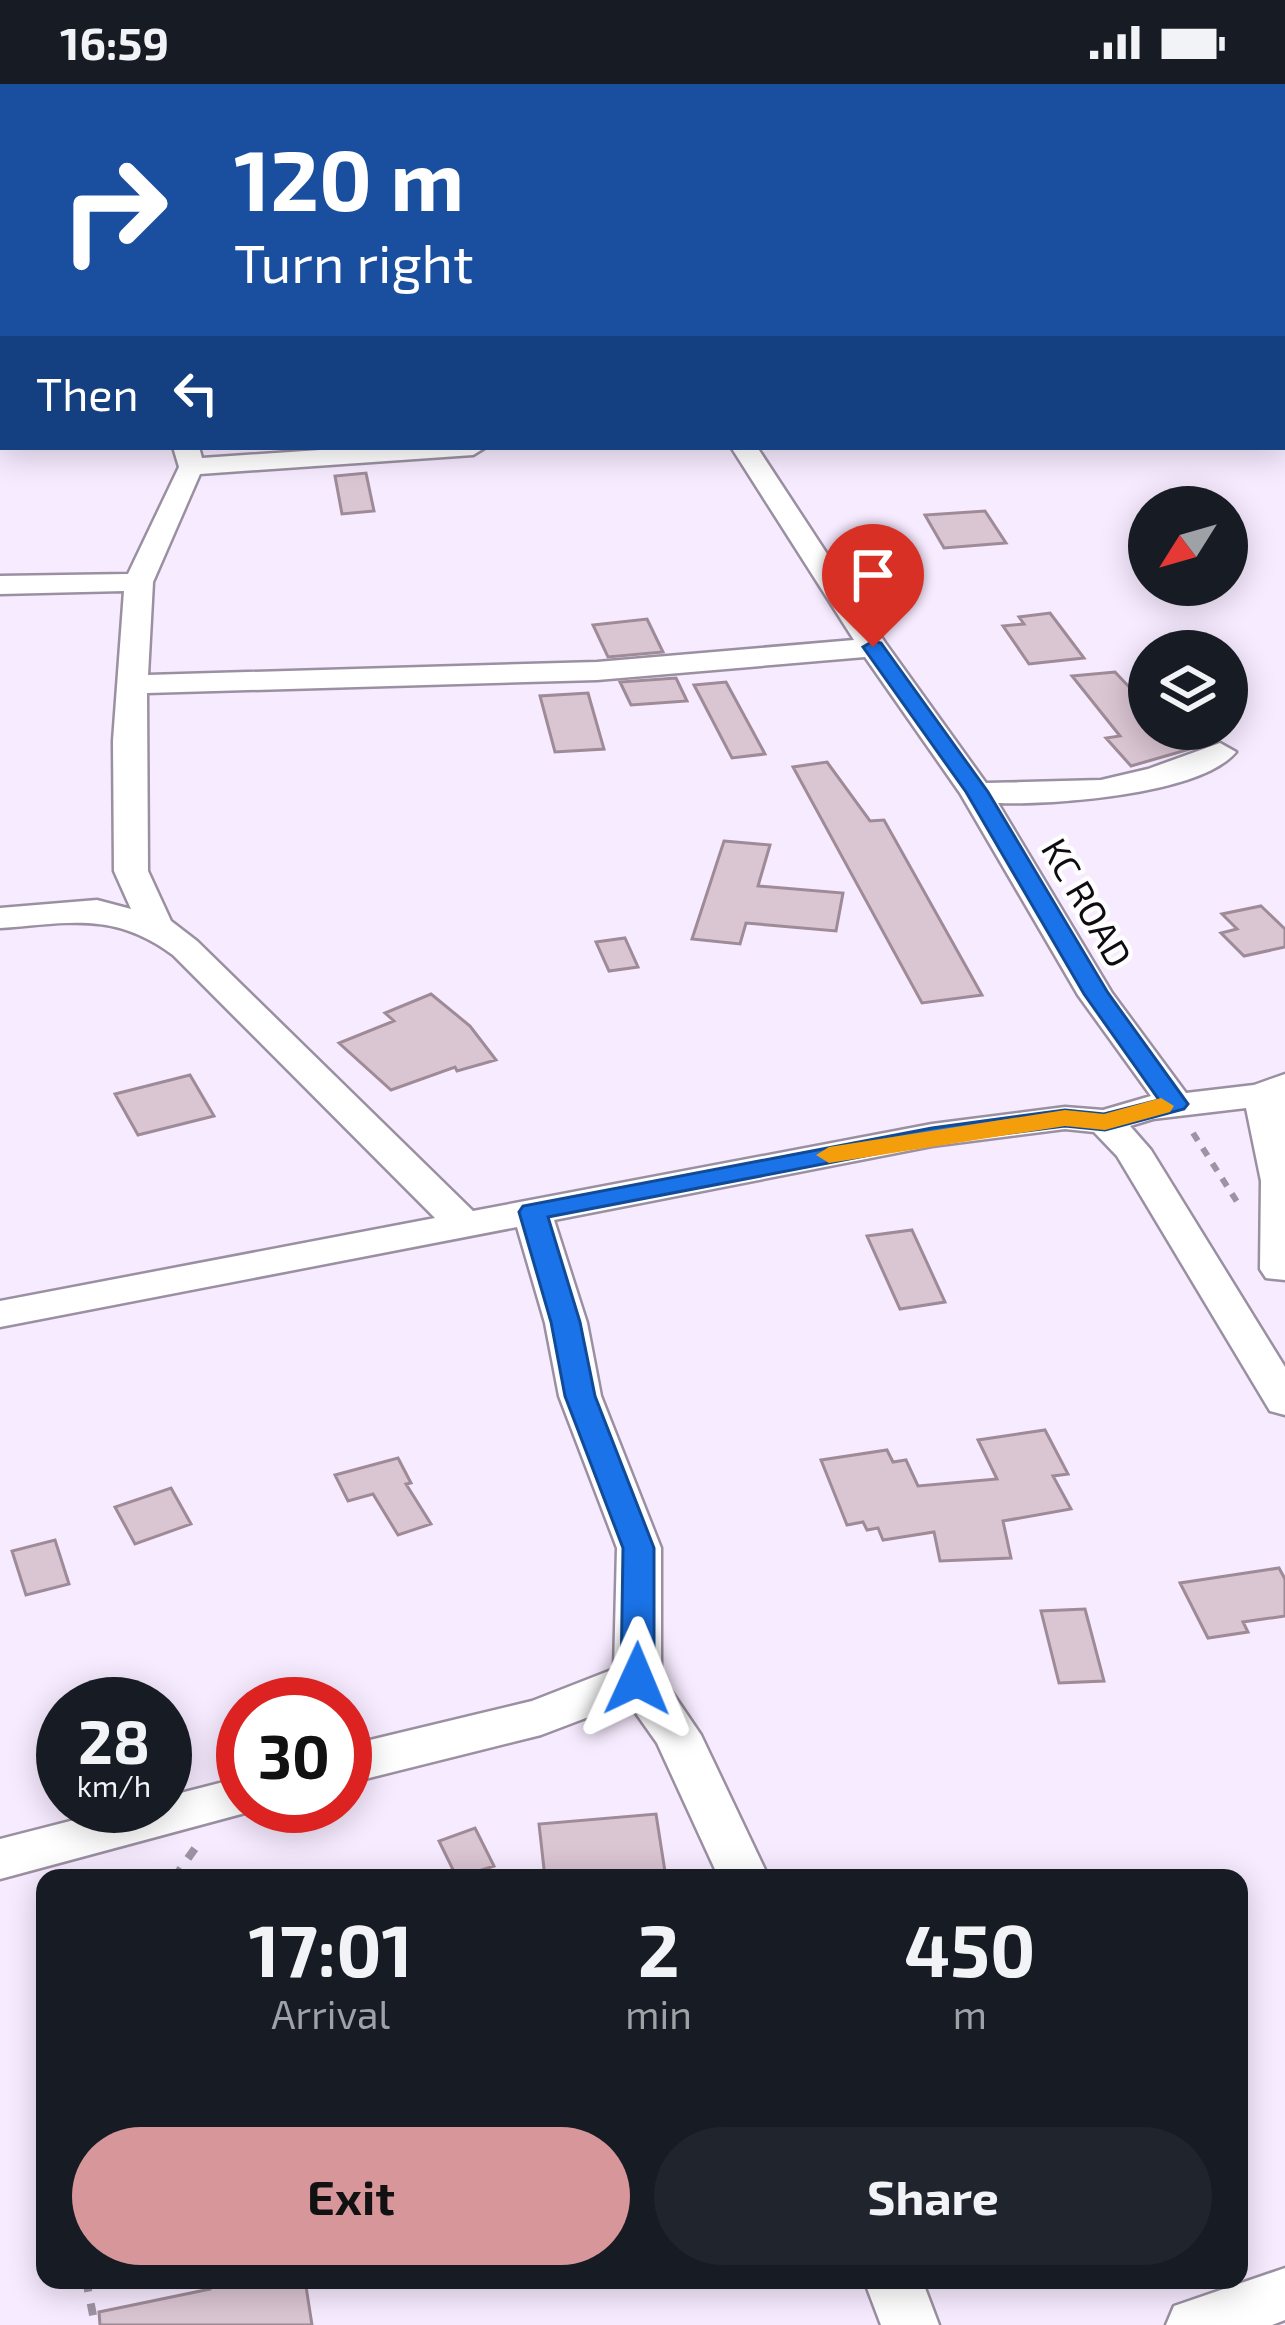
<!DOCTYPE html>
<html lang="en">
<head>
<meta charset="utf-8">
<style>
	body { margin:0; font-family:"Exo 2",sans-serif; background:#20242c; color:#f1f3f6; height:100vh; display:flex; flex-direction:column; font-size:45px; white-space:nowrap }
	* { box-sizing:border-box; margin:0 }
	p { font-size:39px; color:#9ea1a6 }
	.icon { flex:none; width:66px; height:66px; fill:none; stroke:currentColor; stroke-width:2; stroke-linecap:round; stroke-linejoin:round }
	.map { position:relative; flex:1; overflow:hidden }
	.side { position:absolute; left:36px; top:1785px; width:1212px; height:420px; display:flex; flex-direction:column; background:#171b24; border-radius:24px; box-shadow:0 6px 30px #0003 }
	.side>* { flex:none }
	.top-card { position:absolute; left:0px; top:0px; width:1287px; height:366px; box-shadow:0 6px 30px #0003; background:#1a4fa0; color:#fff; overflow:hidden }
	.needle { width:78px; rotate:233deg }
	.controls { position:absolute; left:1128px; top:402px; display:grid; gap:24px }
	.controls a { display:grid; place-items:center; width:120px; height:120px; border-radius:50%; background:#171b24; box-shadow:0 6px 30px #0003; font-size:60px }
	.speed { position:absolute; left:36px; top:1593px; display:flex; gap:24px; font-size:60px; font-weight:700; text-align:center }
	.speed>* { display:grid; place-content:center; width:156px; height:156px; border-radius:50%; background:#171b24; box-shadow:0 6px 30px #0003; line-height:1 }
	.speed small { font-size:30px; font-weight:400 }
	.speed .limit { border:18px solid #d22; background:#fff; color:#111 }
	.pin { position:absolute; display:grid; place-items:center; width:102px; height:102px; color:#fff; margin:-123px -51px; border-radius:50% 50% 50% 0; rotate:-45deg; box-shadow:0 0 12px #0007 }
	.pin .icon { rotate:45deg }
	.me { position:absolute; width:132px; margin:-66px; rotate:1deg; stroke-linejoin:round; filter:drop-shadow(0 0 9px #0008) }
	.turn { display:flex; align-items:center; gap:42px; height:252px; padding:0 36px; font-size:54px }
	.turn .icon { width:156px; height:156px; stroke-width:2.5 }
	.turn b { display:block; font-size:84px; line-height:102px }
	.then { display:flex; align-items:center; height:114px; padding:0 36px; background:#0003; gap:24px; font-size:45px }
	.eta { display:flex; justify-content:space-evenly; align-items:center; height:204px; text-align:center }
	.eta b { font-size:72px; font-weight:700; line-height:84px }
	.action { display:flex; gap:24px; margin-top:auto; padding:24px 36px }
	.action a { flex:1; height:138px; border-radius:72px; background:#d6969a; color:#111; font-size:48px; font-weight:700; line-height:138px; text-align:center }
	.action a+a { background:#20242c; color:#f1f3f6 }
	.status { display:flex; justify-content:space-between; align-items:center; height:84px; padding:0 60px; background:#171b24; direction:ltr }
	.status svg { height:33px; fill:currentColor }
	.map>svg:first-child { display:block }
	.building { fill:#dac5d2; stroke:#9e8b97; stroke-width:3 }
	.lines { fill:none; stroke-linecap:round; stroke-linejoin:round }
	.minor-casing { stroke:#9b90a2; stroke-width:5 }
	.path-far1 { stroke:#9d94a3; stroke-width:6; stroke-dasharray:9 9; stroke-linecap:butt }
	.path { stroke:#9d94a3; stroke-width:8; stroke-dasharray:12 12; stroke-linecap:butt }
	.minor { fill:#fff; fill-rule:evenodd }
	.route { fill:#1a73e8; stroke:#114b97; stroke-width:3 }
	.slow { fill:#f59e0b }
	.labels { text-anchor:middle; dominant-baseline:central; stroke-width:9; stroke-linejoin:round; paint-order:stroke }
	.street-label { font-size:36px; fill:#0f0b12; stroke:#fefefe }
</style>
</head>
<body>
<div class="status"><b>16:59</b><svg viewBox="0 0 49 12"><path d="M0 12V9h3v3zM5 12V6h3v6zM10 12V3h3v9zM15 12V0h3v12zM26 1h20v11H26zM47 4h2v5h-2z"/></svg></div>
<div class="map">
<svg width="1285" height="2241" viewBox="0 0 1285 2241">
	<rect width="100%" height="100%" fill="#f7ebff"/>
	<path class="building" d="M366,389L374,427L342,430L335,392Z
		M985,427L1006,459L944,464L925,431Z
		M1050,529L1084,574L1029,580L1003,542L1024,540L1019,533Z
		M647,535L663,568L608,573L593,541Z
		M1115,588L1149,624V645H1170L1190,665L1131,682L1106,654L1120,652L1072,592Z
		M676,594L687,617L631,621L620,598Z
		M726,598L765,670L732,674L694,601Z
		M588,609L604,665L555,668L540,612Z
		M827,678L870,737L884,736L982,911L922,919L793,683Z
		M724,757L770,761L758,802L843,809L836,847L746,839L740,860L692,855Z
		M1261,822L1285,845V863L1244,872L1221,849L1237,845L1222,830Z
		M625,854L638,883L609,887L596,858Z
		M431,910L470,942L496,976L457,987L455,983L391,1006L339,959L394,937L385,929Z
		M190,991L214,1032L138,1051L115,1010Z
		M912,1146L945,1218L900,1225L867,1152Z
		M1045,1346L1068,1390L1053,1392L1071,1425L1003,1437L1011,1474L940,1477L934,1448L883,1456L878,1444L867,1446L863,1438L847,1441L821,1376L887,1366L893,1378L906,1376L918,1402L997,1395L978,1356Z
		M398,1374L411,1399L406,1400L431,1440L398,1451L373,1410L348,1417L335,1391Z
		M171,1404L191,1440L135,1460L115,1423Z
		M55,1456L69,1500L26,1511L12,1467Z
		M1279,1484L1285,1495V1532L1243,1538L1248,1548L1208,1554L1180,1499Z
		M1085,1525L1104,1597L1059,1599L1041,1527Z
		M656,1730L666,1794H545L539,1740Z
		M475,1744L494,1782L457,1794L439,1757Z
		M209,2196H305L312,2241H100L99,2228L210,2205Z"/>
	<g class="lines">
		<defs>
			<path id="minor" d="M53,0H104L51,3Z
				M126,0H146L147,3H127Z
				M482,0H502L504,3H484Z
				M511,0H531L533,3H513Z
				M896,0H937L894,3Z
				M1109,0H1129V3H1109Z
				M3,6V19L0,20V7Z
				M1284,218H1285V232H1284Z
				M3,311V328L0,329V312Z
				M173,363H199L202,374L363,363H486L473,371L200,390L153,498L148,591L597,578L854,556L731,363H757L886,560L986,699L1101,696L1148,685L1220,659L1236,668C1200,711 1052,721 998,719L1112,909L1186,1009L1254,1001L1285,990V1196L1266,1194L1260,1185L1261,1097L1246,1024L1153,1035L1130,1042L1151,1066L1285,1283V1331L1270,1327L1117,1072L1094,1048L1065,1045L932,1062L554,1136L587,1239L601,1312L661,1464V1592L701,1651L769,1794H719L657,1659L628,1618L541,1651L345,1700V1662L532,1617L614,1585L617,1464L559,1312L545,1239L517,1143L0,1243V1217L435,1134L173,871C114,827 69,839 0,844V824L97,816L131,825L114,787L113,657L124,507L0,510V492L128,490L179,383ZM865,573L960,709L1078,911L1151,1012L1103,1026L1065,1023L932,1040L473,1127L197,857L171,837L148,787L147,609L597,596Z
				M243,1693V1722H262L260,1725L0,1795V1755L129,1722H165V1713Z
				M1285,2184V2236L1272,2241H1166L1174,2222Z
				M864,2196H922L939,2241H881Z"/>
		</defs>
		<use href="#minor" class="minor-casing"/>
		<path class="path-far1" d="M1193,1049L1241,1124"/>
		<path class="path" d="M174,1794L196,1763
			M86,2196L95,2241"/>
		<use href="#minor" class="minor"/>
	</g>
	<path class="route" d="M873,557L881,559L988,708L1108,909L1188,1020L1184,1025L1105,1046L1065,1042L932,1059L548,1133L580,1238L595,1312L654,1464V1595L649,1603H626L621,1595L623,1464L565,1312L551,1238L519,1128L523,1122L932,1044L1065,1026L1104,1030L1159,1016L1084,910L966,708L863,563Z"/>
	<path class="slow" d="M1161,1014L1174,1022L1170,1028L1105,1046L1065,1042L829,1079L816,1071L829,1063L1065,1026L1104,1030Z"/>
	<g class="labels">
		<g class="street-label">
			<text transform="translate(1088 818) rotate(60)">KC ROAD</text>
		</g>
	</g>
</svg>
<div class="controls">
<a><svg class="needle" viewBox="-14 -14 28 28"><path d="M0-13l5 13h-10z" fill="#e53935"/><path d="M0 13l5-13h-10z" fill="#9ea1a6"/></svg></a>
<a><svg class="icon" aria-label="layers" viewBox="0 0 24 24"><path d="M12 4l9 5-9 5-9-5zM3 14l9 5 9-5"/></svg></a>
</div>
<div class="speed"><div>28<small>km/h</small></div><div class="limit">30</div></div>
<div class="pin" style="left:873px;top:563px;background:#d93025"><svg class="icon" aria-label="arrive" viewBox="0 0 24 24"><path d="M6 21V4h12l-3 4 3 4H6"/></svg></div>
<svg class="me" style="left:637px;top:1595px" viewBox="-20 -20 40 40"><path d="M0-17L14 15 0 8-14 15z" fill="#1a73e8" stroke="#fff" stroke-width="4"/></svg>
<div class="top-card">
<div class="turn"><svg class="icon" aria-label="right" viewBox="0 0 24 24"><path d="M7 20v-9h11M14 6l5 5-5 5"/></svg><div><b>120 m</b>Turn right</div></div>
<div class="then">Then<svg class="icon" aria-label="left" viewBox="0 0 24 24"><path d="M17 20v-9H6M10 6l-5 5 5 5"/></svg></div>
</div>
<section class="side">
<div class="eta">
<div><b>17:01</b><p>Arrival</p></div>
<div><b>2</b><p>min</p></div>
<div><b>450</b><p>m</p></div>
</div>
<div class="action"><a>Exit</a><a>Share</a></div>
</section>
</div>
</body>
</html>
